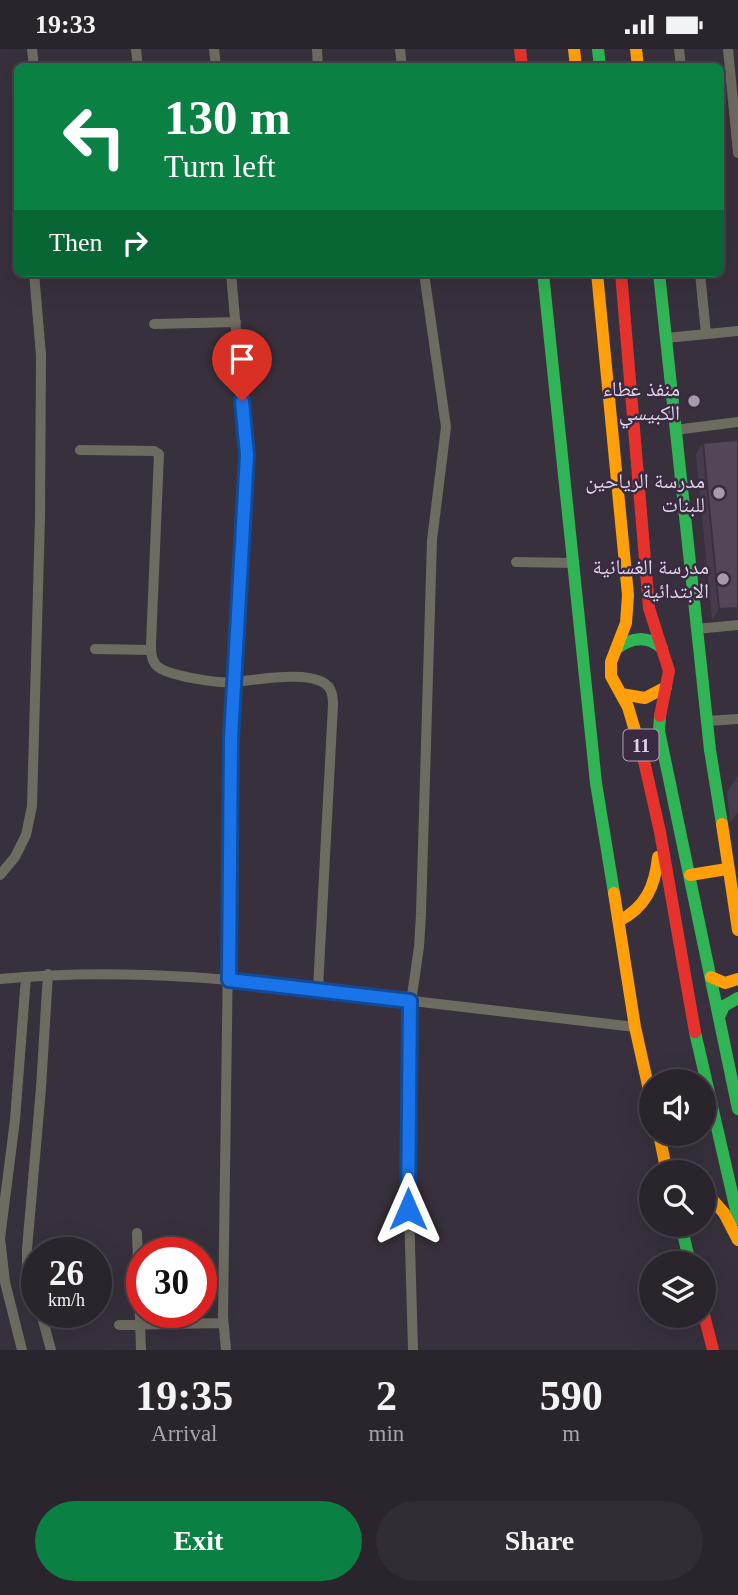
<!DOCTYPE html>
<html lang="en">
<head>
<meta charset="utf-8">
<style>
	body { margin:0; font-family:"Times New Roman","Noto Naskh Arabic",serif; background:#322c35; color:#f1f3f6; height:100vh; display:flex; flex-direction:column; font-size:26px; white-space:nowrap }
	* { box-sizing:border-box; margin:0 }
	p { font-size:23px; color:#a5a4aa }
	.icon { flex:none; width:38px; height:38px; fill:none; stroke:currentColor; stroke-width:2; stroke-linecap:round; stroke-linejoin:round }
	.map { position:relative; height:1301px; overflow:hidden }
	.drawer { display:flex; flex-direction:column; background:#2a242d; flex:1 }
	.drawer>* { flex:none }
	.guide { position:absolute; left:14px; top:14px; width:710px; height:214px; border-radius:10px; box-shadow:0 7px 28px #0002,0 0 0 2px #464149; background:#0b8043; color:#fff; overflow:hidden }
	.buttons { position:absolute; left:639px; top:1020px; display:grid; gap:14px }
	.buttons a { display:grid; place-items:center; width:77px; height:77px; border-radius:50%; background:#2a242d; box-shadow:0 7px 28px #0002,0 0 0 2px #464149; font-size:35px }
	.speed { position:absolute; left:21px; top:1188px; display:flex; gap:14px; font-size:35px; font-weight:700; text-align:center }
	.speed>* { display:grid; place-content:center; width:91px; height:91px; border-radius:50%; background:#2a242d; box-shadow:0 7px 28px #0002,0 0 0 2px #464149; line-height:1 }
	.speed small { font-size:18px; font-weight:400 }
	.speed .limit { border:10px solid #d22; background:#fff; color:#111 }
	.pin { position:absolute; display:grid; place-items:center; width:60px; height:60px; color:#fff; margin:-72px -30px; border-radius:50% 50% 50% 0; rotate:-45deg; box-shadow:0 0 7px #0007 }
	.pin .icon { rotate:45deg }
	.me { position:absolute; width:77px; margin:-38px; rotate:0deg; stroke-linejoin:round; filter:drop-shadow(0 0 5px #0008) }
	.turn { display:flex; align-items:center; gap:24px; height:147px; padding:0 35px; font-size:32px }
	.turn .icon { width:91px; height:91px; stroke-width:2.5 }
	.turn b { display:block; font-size:49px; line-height:60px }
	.then { display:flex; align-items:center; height:66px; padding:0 35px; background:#0003; gap:14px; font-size:26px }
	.eta { display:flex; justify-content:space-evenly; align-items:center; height:119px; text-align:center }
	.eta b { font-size:42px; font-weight:700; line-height:49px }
	.primary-button { display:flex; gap:14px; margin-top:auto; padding:14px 35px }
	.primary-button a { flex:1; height:80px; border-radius:42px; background:#0b8043; color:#fff; font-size:28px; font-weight:700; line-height:80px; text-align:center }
	.primary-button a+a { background:#322c35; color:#f1f3f6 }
	.status { display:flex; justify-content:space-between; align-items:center; height:49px; padding:0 35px; background:#2a242d; direction:ltr }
	.status svg { height:19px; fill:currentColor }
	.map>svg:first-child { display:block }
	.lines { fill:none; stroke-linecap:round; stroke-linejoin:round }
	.street { stroke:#6e6b61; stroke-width:10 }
	.fast { stroke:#30b455; stroke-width:12 }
	.slow { stroke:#ff9f0a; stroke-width:12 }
	.jam { stroke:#e5322d; stroke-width:12 }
	.wall { fill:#473c4d }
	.shaded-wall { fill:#3a313e }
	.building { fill:#534659; stroke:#3a313e; stroke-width:2 }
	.route-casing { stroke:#114b97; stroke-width:18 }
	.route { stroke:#1a73e8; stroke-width:12 }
	.poi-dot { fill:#a59baa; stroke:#3a2a42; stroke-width:2.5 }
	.labels { text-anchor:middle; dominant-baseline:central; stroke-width:5; stroke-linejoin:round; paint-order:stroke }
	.shield { fill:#3a2a42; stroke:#aea2b4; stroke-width:2 }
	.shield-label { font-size:19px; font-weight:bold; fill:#dfd5e5 }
	.poi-label { font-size:21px; fill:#dfd5e5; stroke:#3a2a42; text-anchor:end }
</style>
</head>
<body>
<div class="status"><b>19:33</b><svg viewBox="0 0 49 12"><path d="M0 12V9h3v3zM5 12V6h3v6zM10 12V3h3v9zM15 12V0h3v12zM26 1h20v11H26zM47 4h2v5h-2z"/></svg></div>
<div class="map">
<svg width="738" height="1301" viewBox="0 0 738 1301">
	<rect width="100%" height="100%" fill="#38303c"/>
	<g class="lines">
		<path class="street" d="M32,0L34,18
			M136,0L138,18
			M214,0L216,18
			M317,0L318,18
			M400,0L402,18
			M679,0L681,18
			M728,0L738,104
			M700,224L706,285
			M154,275L236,273
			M666,289L738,282
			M675,381L738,373
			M80,401L154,402L159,405L151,595C151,603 151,610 156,616C165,627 221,635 235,633C256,631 318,619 330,640C333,645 333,651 333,656L318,940
			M516,513L572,514
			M696,580L738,576
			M95,600L151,601
			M707,672L738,670
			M0,826L15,808L26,786L32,757L40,468L41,306L34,224
			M0,930C132,917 256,932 387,949C470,959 552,968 635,978
			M137,1184L141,1301
			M37,1250L27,1219V1200L41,1039L48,925
			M41,1264L51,1301
			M119,1276L223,1274
			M22,1301L5,1233L0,1189L15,1071L26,928
			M226,1301L223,1267L231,689L247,406L231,224
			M413,1301L409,1160V967L419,898L421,865L432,491L446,378L424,224"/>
		<path class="fast" d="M598,0L600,18
			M543,224L596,734L614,844
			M659,224L710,701L722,775
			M616,600C631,588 647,586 662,599
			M660,667L659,682L738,1060
			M719,968L724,957L738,949
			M695,983L738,1170
			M681,1176L690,1214"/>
		<path class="slow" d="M574,0L576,18
			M636,0L638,18
			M597,224L628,546L626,574L611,613V627L628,658L644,712
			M621,645L645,649L666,638
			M722,775L738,881
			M690,826L727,820
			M614,844L635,978L651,1050
			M619,872C646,858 655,837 658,808
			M711,928L725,934L738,930
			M659,1085L667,1124
			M667,1123L668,1124
			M704,1141L724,1164L738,1191"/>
		<path class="jam" d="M520,0L522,18
			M621,224L649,559L669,622L660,667
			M644,712L660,783L695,983
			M704,1266L713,1301"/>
	</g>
	<path class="wall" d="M738,391V569L712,571L696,405L703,394Z
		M738,727V774H730L727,743Z"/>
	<path class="shaded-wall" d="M738,559L737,569L712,571L719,560Z
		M738,763V774H730Z"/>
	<path class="building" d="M738,391V559L719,560L703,394Z"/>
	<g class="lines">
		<defs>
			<path id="route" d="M242,352L247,406L231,689L229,931L410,952L408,1160"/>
		</defs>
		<use href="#route" class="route-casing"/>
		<use href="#route" class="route"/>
	</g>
	<g class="poi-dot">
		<circle cx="694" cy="352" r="7"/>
		<circle cx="719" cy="444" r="7"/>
		<circle cx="723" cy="530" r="7"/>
	</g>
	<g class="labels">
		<rect class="shield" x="623.5" y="680.5" width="35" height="31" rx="5"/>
		<g class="shield-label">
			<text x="641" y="696">11</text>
		</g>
		<g class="poi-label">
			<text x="680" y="340">منفذ عطاء<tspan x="680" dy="24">الكبيسي</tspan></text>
			<text x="705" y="432">مدرسة الرياحين<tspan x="705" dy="24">للبنات</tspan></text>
			<text x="709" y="518">مدرسة الغسانية<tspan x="709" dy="24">الابتدائية</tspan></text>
		</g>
	</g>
</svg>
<div class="buttons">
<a><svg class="icon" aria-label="sound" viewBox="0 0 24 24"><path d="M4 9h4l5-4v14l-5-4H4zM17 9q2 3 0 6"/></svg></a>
<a><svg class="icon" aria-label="search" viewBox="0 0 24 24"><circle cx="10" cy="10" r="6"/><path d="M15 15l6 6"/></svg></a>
<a><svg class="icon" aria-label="layers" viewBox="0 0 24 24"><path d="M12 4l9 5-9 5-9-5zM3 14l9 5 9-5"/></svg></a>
</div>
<div class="speed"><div>26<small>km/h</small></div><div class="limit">30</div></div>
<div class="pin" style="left:242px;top:352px;background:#d93025"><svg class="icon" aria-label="arrive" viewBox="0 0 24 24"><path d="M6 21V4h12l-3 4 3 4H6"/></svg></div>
<svg class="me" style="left:408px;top:1160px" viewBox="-20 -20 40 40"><path d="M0-17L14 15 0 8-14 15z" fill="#1a73e8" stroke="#fff" stroke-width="4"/></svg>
<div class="guide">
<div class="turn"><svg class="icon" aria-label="left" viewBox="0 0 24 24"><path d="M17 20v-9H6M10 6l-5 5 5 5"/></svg><div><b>130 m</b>Turn left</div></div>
<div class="then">Then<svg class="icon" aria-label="right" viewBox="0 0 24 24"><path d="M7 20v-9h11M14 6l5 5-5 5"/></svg></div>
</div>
</div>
<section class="drawer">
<div class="eta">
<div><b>19:35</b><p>Arrival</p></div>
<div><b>2</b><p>min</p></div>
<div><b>590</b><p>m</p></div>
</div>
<div class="primary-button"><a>Exit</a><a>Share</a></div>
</section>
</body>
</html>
